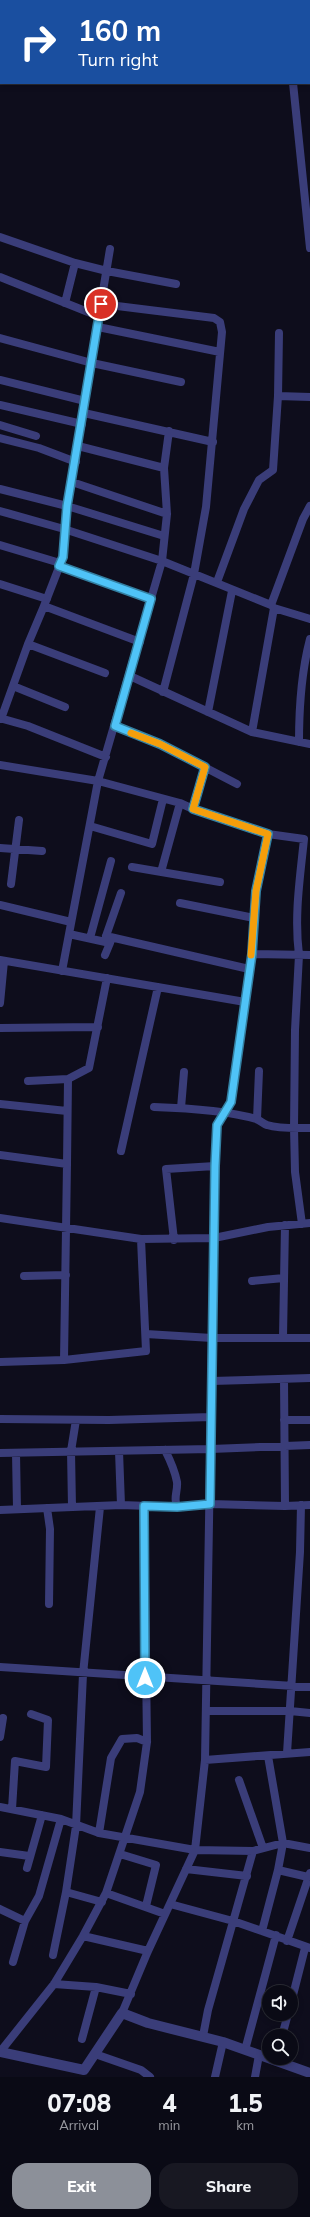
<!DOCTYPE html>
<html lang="en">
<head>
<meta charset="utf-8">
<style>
	body { margin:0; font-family:Mulish,sans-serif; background:#181822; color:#f1f3f6; height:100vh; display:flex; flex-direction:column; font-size:15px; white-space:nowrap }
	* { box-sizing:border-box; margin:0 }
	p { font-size:13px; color:#999aa0 }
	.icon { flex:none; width:22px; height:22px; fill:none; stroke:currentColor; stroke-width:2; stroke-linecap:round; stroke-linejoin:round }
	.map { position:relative; height:2077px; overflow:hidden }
	.drawer { display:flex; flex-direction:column; background:#0a0a15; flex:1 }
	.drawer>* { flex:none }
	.guide { position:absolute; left:0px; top:0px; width:310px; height:84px; box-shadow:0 2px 6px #0003,0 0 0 1px #2a2b34; background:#1a4fa0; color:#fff; overflow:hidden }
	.fabs { position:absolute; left:262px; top:1985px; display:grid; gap:8px }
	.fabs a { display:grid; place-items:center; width:36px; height:36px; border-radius:50%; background:#0a0a15; box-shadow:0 2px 6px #0003,0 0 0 1px #2a2b34; font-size:20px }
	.pin { position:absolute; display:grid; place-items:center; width:34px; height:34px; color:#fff; margin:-17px; border:2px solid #fff; border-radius:50%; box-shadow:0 1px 4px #0007 }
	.me { position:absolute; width:44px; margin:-22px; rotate:0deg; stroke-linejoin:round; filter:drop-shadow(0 0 3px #0008) }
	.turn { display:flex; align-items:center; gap:14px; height:84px; padding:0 12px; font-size:18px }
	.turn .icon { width:52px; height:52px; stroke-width:2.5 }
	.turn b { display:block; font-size:28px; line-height:34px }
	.eta { display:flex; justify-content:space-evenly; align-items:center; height:68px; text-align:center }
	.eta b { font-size:24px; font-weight:800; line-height:28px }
	.primary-button { display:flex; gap:8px; margin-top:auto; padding:8px 12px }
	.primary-button a { flex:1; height:46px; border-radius:16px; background:#8c9099; color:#fff; font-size:16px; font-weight:800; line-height:46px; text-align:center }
	.primary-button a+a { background:#181822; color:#f1f3f6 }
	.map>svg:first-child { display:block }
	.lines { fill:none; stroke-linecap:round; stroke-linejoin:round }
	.minor { stroke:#3a3d79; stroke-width:8 }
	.tertiary { stroke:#3a3d79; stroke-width:10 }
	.route-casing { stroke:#337fa1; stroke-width:10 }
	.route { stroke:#4fc3f7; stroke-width:7 }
	.slow { stroke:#f59e0b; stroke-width:7 }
</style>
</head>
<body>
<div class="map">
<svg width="310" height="2077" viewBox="0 0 310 2077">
	<rect width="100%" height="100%" fill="#0e0d1c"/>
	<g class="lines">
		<path class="minor" d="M309,33H310
			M293,83L310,248
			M0,237L75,263L107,271L176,284
			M0,277L98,316
			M65,303L75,263
			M101,304L214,318L220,322L222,332L206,507L194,574L163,692
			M98,327L220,352
			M0,338L92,363L181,382
			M0,380L85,401
			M278,396L310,397
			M0,405L82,424
			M84,413L213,442
			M0,425L36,436
			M169,431L164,468L167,514L162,561L98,781L180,803L193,809L268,834L256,891L252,954L231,1102L217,1125L215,1166L205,1760L195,1850L253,1851L283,1843L310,1848
			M0,438L39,448L76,462
			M78,446L164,468
			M72,482L167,514
			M0,489L67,506L164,536
			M0,511L64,529L162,561L271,605L274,608L310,619
			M0,545L60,563
			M59,566L151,599
			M217,582L244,509L259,480L273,470L278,396L279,333
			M0,584L47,599
			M271,605L303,519L310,506
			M44,606L63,557L67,506L110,249
			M105,673L28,644L44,606L140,642
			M130,676L252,732L310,744
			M13,686L65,707
			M208,712L232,591
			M0,718L28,726L106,757
			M1,719L28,644
			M115,726L160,744L237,784
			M252,732L274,608
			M299,742C299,707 301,673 310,639
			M0,765L98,781L62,971
			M193,809L205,767
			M90,826L152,844L163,799
			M268,834L304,839C300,878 294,916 299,955L295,1030L294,1128L295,1172L302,1224
			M0,848L42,851
			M132,867L220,882
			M161,872L180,803
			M11,884L19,820
			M180,903L254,918
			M0,905L71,922
			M69,934L110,943L106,936L249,969
			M106,936L121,893
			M90,938L111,861
			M252,954L310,955
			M105,955L110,943
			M0,960L245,1002
			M0,1003L4,961
			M0,1028L98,1027
			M68,1079L89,1068L107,978
			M28,1081L68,1079L67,1164
			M0,1104L67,1111
			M154,1107C186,1108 225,1110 256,1119C260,1120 263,1124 267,1125C280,1129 296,1128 310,1128
			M181,1108L184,1072
			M257,1119L259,1071
			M121,1151L158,987
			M0,1155L67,1164L64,1360L146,1351L141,1239L214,1238L268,1227L310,1223
			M0,1218L141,1239
			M174,1240L166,1169L215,1166
			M24,1276L66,1275
			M252,1281L284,1278
			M146,1334L212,1338H310
			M283,1337L285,1225
			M0,1362L64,1360
			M284,1379L285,1506
			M212,1381L310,1378
			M0,1419L109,1420L211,1417
			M284,1420H310
			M165,1450C170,1460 175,1471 177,1482C178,1491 173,1498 177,1507
			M119,1451L121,1505
			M0,1453L211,1449L310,1445
			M16,1453L17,1509
			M72,1507L71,1451L76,1420
			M47,1508L50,1529L49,1604
			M0,1510L121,1505L177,1507L210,1504L285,1506L310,1505
			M0,1667L310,1687
			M206,1711H290L310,1713
			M0,1737L3,1718
			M287,1753L300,1552L301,1505
			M205,1760L310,1752
			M239,1780L263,1848
			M0,1807L61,1819L99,1833L195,1850L148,1951L122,2013
			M12,1809L15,1761L46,1767L48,1720L31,1714
			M99,1833L111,1758L122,1739L137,1738L147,1742
			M0,1852L29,1856
			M120,1854L156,1865L146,1906
			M27,1868L42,1815
			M186,1869L247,1876
			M278,1870L308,1877
			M66,1892L102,1902
			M106,1893L165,1914
			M170,1904L233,1921L310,1948
			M0,1909L25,1921
			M262,1931L278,1870L283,1843L268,1756
			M83,1936L148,1951
			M287,1941L310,1873
			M53,1955L66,1892L76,1826L83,1674L100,1507
			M13,1962L25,1921L39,1896L61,1819
			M54,1984L96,1987L131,1994
			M291,2003L305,1948
			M203,2036L208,2010L253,1851
			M282,2036L288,2014
			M82,2039L96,1987
			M245,2050L276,1935
			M4,2053L0,2052L54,1984L83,1936L106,1893L140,1792L147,1742L144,1506
			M95,2054L141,2070L150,2077
			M215,2077L223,2042
			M255,2077L259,2055"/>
		<path class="tertiary" d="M0,2052L84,2070L122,2013L148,2023L223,2042L310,2073"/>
	</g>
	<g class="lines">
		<defs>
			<path id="route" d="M101,304L67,506L63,557L59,566L151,599L115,726L160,744L205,767L193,809L268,834L256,891L252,954L231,1102L217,1125L215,1166L210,1504L177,1507L144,1506L145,1678"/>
		</defs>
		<use href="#route" class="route-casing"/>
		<use href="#route" class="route"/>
		<path class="slow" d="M131,733L160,744L205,767L193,809L268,834L256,891L251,955"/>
	</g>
</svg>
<div class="fabs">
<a><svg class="icon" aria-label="sound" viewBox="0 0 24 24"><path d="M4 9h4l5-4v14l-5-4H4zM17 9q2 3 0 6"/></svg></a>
<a><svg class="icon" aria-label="search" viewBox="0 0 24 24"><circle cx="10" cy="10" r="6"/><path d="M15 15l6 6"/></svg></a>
</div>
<div class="pin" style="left:101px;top:304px;background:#d93025"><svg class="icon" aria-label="arrive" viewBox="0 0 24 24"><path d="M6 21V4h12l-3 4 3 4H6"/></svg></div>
<svg class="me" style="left:145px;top:1678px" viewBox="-20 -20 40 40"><circle r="17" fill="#4fc3f7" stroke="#fff" stroke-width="3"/><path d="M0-11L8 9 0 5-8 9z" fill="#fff"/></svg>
<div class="guide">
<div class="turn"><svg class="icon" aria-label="right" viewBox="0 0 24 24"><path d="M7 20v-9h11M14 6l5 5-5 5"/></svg><div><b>160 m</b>Turn right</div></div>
</div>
</div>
<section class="drawer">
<div class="eta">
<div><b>07:08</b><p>Arrival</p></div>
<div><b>4</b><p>min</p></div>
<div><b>1.5</b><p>km</p></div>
</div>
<div class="primary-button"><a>Exit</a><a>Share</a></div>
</section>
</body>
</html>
